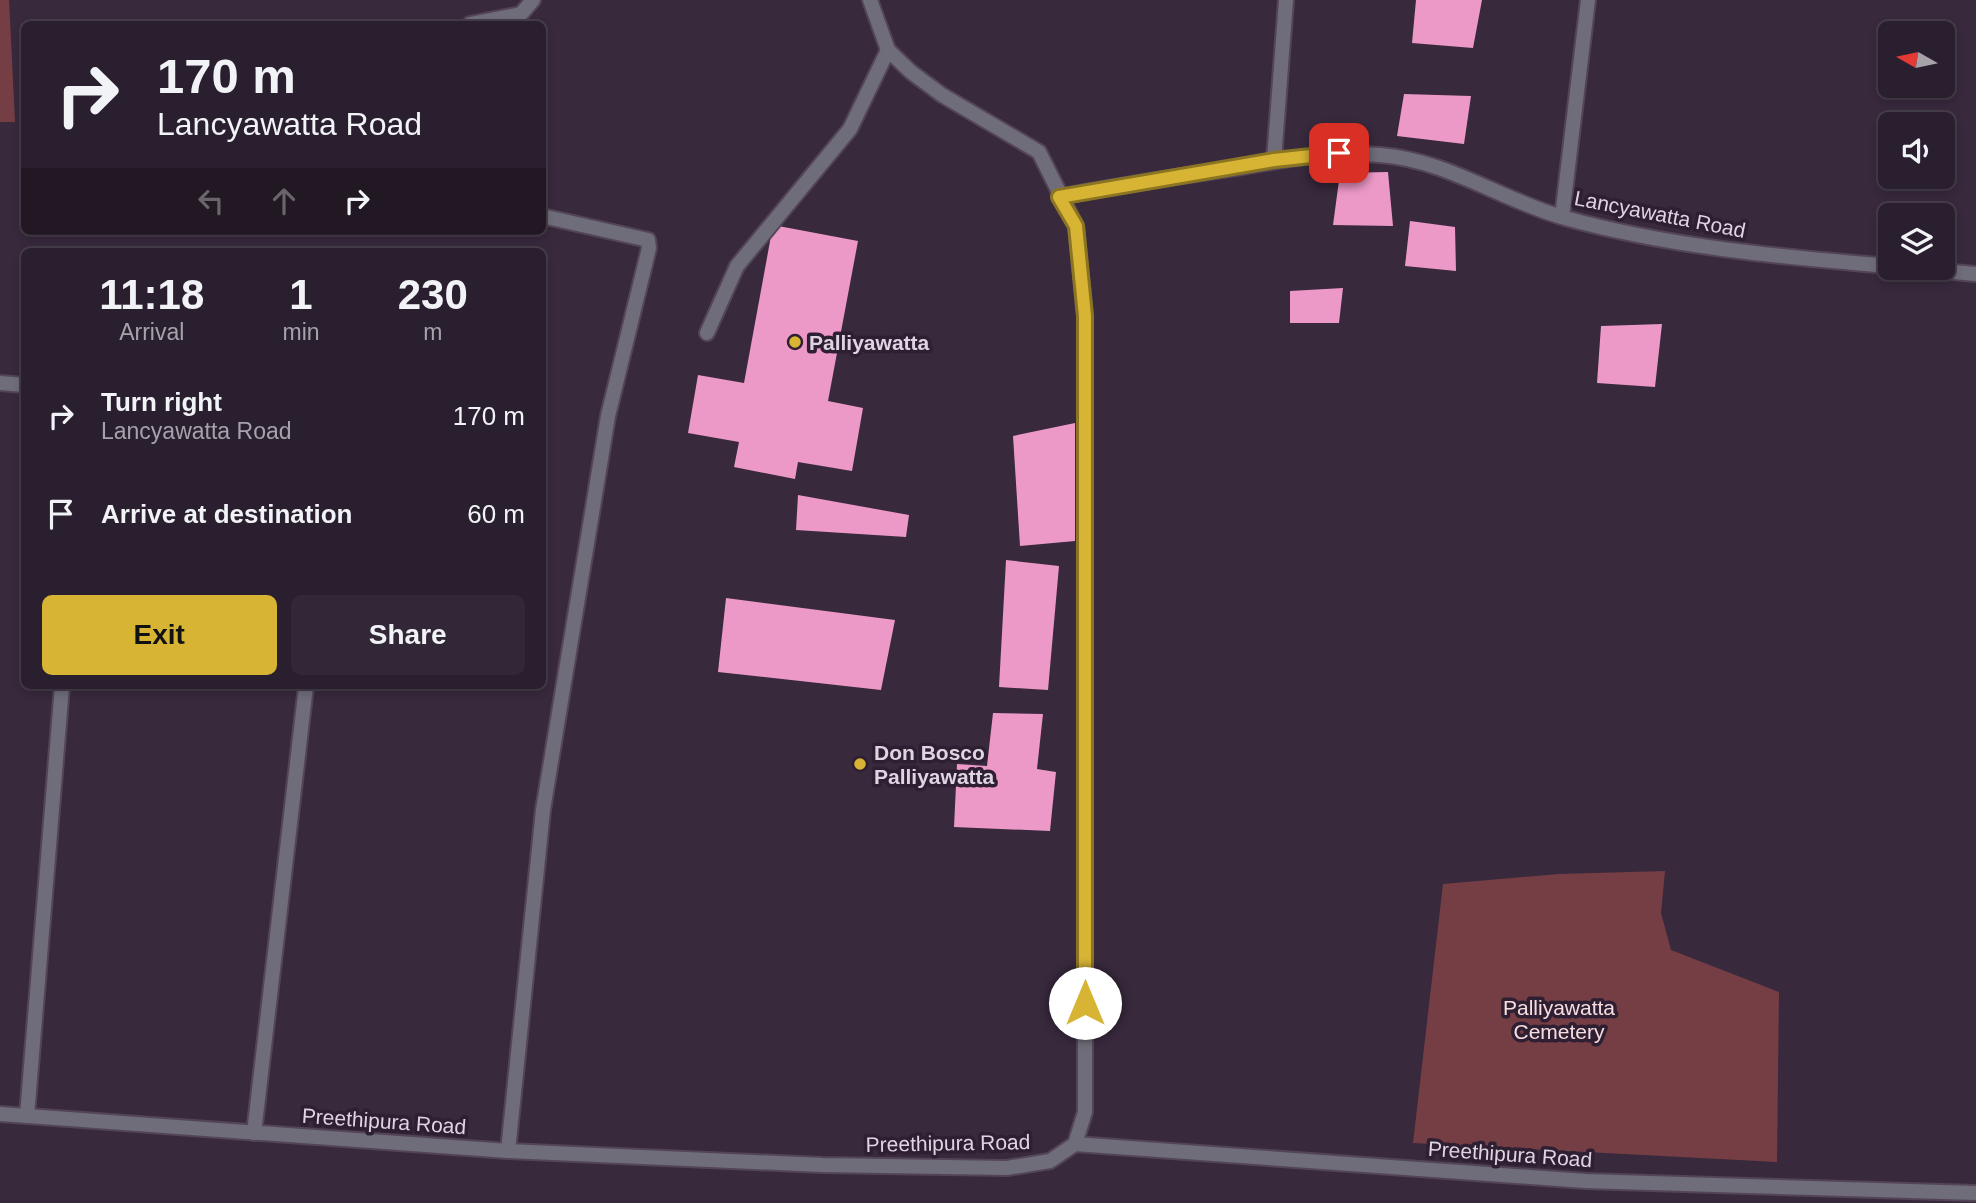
<!DOCTYPE html>
<html lang="en">
<head>
<meta charset="utf-8">
<style>
	body { margin:0; font-family:Helvetica,sans-serif; background:#322736; color:#f1f3f6; height:100vh; display:flex; flex-direction:column; font-size:26px; white-space:nowrap }
	* { box-sizing:border-box; margin:0 }
	p { font-size:23px; color:#a5a2aa }
	.icon { flex:none; width:38px; height:38px; fill:none; stroke:currentColor; stroke-width:2; stroke-linecap:round; stroke-linejoin:round }
	.map { position:relative; flex:1; overflow:hidden }
	.details { position:absolute; left:21px; top:248px; width:525px; height:441px; display:flex; flex-direction:column; background:#2a1f2e; border-radius:10px; box-shadow:0 4px 10px #0003,0 0 0 2px #463d4a }
	.details>* { flex:none }
	.hud { position:absolute; left:21px; top:21px; width:525px; height:214px; border-radius:10px; box-shadow:0 4px 10px #0003,0 0 0 2px #463d4a; background:#2a1f2e; color:#f1f3f6; overflow:hidden }
	.needle { width:46px; rotate:279deg }
	.fabs { position:absolute; left:1878px; top:21px; display:grid; gap:14px }
	.fabs a { display:grid; place-items:center; width:77px; height:77px; border-radius:10px; background:#2a1f2e; box-shadow:0 4px 10px #0003,0 0 0 2px #463d4a; font-size:35px }
	.pin { position:absolute; display:grid; place-items:center; width:60px; height:60px; color:#fff; margin:-30px; border-radius:14px; box-shadow:0 4px 10px #0006 }
	.me { position:absolute; width:77px; margin:-38px; rotate:0deg; stroke-linejoin:round; filter:drop-shadow(0 0 5px #0008) }
	.turn { display:flex; align-items:center; gap:24px; height:147px; padding:0 21px; font-size:32px }
	.turn .icon { width:91px; height:91px; stroke-width:2.5 }
	.turn b { display:block; font-size:49px; line-height:60px }
	.lanes { display:flex; align-items:center; height:66px; padding:0 21px; background:#0003; justify-content:center; gap:35px; direction:ltr }
	.lanes .off { opacity:.35 }
	.eta { display:flex; justify-content:space-evenly; align-items:center; height:119px; text-align:center }
	.eta b { font-size:42px; font-weight:800; line-height:49px }
	.action { display:flex; gap:14px; margin-top:auto; padding:14px 21px }
	.action a { flex:1; height:80px; border-radius:10px; background:#d7b434; color:#111; font-size:28px; font-weight:800; line-height:80px; text-align:center }
	.action a+a { background:#322736; color:#f1f3f6 }
	ul { padding:0; list-style:none }
	li { display:flex; align-items:center; gap:21px; height:98px; padding:0 21px }
	li div { flex:1 }
	li b { display:block; font-size:26px }
	li em { font-style:normal }
	.map>svg:first-child { display:block }
	.green { fill:#753e45 }
	.building { fill:#ed99c8 }
	.lines { fill:none; stroke-linecap:round; stroke-linejoin:round }
	.service-casing { stroke:#534557; stroke-width:18 }
	.minor-casing { stroke:#534557; stroke-width:18 }
	.tertiary-casing { stroke:#534557; stroke-width:18 }
	.service { stroke:#6e6d79; stroke-width:14 }
	.minor { stroke:#6e6d79; stroke-width:14 }
	.tertiary { stroke:#6e6d79; stroke-width:14 }
	.route-casing { stroke:#8c7522; stroke-width:18 }
	.route { stroke:#d7b434; stroke-width:12 }
	.poi-dot { fill:#d7b434; stroke:#2e1f32; stroke-width:2.5 }
	.labels { text-anchor:middle; dominant-baseline:central; stroke-width:7; stroke-linejoin:round; paint-order:stroke }
	.street-label { font-size:21px; fill:#dfd5e2; stroke:#2e1f32 }
	.poi-label { font-size:21px; font-weight:bold; fill:#dfd5e2; stroke:#2e1f32; text-anchor:start }
	.park-label { font-size:21px; fill:#f7dddf; stroke:#2e1f32 }
</style>
</head>
<body>
<div class="map">
<svg width="1976" height="1203" viewBox="0 0 1976 1203">
	<rect width="100%" height="100%" fill="#38293d"/>
	<path class="green" d="M0,0H9L15,122H0Z
		M1665,871L1661,913L1671,950L1779,992L1777,1162L1413,1143L1443,884L1559,874Z"/>
	<path class="building" d="M1416,0H1482L1473,48L1412,43Z
		M1404,94L1471,96L1464,144L1397,136Z
		M1388,172L1393,226L1333,225L1340,173Z
		M1410,221L1455,227L1456,271L1405,266Z
		M773,225L858,241L828,401L863,408L852,471L798,462L795,479L734,467L739,442L688,433L698,375L744,383Z
		M1343,288L1339,323H1290V291Z
		M1662,324L1655,387L1597,383L1601,326Z
		M1075,423V541L1020,546L1013,436Z
		M798,495L909,515L906,537L796,530Z
		M1006,560L1059,566L1048,690L999,687Z
		M726,598L895,620L881,690L718,672Z
		M993,713L1043,714L1037,769L1056,772L1050,831L954,827L957,764L987,766Z"/>
	<g class="lines">
		<defs>
			<path id="service" d="M707,333L737,266L850,129L888,50"/>
			<path id="minor" d="M470,24L521,14L533,0
				M1274,160L1286,0
				M1059,197C1120,185 1181,176 1242,167C1288,159 1333,151 1380,155C1447,160 1501,200 1565,218C1670,247 1781,257 1890,266
				M1562,217L1588,0
				M1909,268L1976,274
				M0,383L24,385
				M27,1116L62,686
				M254,1133L306,686
				M1075,1144L1585,1181L1976,1193
				M508,1151L543,810L608,416L649,248L648,240L542,216"/>
			<path id="tertiary" d="M0,1114L508,1151L822,1165L1007,1168L1050,1161L1075,1144L1085,1112V315L1076,226L1039,152L942,95L911,72L888,50L870,0"/>
		</defs>
		<use href="#service" class="service-casing"/>
		<use href="#minor" class="minor-casing"/>
		<use href="#tertiary" class="tertiary-casing"/>
		<use href="#service" class="service"/>
		<use href="#minor" class="minor"/>
		<use href="#tertiary" class="tertiary"/>
	</g>
	<g class="lines">
		<defs>
			<path id="route" d="M1085,1003V316L1076,226L1059,197L1274,160L1339,153"/>
		</defs>
		<use href="#route" class="route-casing"/>
		<use href="#route" class="route"/>
	</g>
	<g class="poi-dot">
		<circle cx="795" cy="342" r="7"/>
		<circle cx="860" cy="764" r="7"/>
	</g>
	<g class="labels">
		<g class="street-label">
			<text transform="translate(1660 214) rotate(11)">Lancyawatta Road</text>
			<text transform="translate(384 1121) rotate(4)">Preethipura Road</text>
			<text transform="translate(948 1143) rotate(-1)">Preethipura Road</text>
			<text transform="translate(1510 1154) rotate(4)">Preethipura Road</text>
		</g>
		<g class="poi-label">
			<text x="809" y="342">Palliyawatta</text>
			<text x="874" y="752">Don Bosco<tspan x="874" dy="24">Palliyawatta</tspan></text>
		</g>
		<g class="park-label">
			<text x="1559" y="1007">Palliyawatta<tspan x="1559" dy="24">Cemetery</tspan></text>
		</g>
	</g>
</svg>
<div class="fabs">
<a><svg class="needle" viewBox="-14 -14 28 28"><path d="M0-13l5 13h-10z" fill="#e53935"/><path d="M0 13l5-13h-10z" fill="#a5a2aa"/></svg></a>
<a><svg class="icon" aria-label="sound" viewBox="0 0 24 24"><path d="M4 9h4l5-4v14l-5-4H4zM17 9q2 3 0 6"/></svg></a>
<a><svg class="icon" aria-label="layers" viewBox="0 0 24 24"><path d="M12 4l9 5-9 5-9-5zM3 14l9 5 9-5"/></svg></a>
</div>
<div class="pin" style="left:1339px;top:153px;background:#d93025"><svg class="icon" aria-label="arrive" viewBox="0 0 24 24"><path d="M6 21V4h12l-3 4 3 4H6"/></svg></div>
<svg class="me" style="left:1085px;top:1003px" viewBox="-20 -20 40 40"><circle r="19" fill="#fff"/><path d="M0-13L10 11 0 6-10 11z" fill="#d7b434"/></svg>
<div class="hud">
<div class="turn"><svg class="icon" aria-label="right" viewBox="0 0 24 24"><path d="M7 20v-9h11M14 6l5 5-5 5"/></svg><div><b>170 m</b>Lancyawatta Road</div></div>
<div class="lanes"><svg class="icon off" aria-label="left" viewBox="0 0 24 24"><path d="M17 20v-9H6M10 6l-5 5 5 5"/></svg><svg class="icon off" aria-label="ahead" viewBox="0 0 24 24"><path d="M12 20V5M6 11l6-6 6 6"/></svg><svg class="icon" aria-label="right" viewBox="0 0 24 24"><path d="M7 20v-9h11M14 6l5 5-5 5"/></svg></div>
</div>
<section class="details">
<div class="eta">
<div><b>11:18</b><p>Arrival</p></div>
<div><b>1</b><p>min</p></div>
<div><b>230</b><p>m</p></div>
</div>
<ul>
<li><svg class="icon" aria-label="right" viewBox="0 0 24 24"><path d="M7 20v-9h11M14 6l5 5-5 5"/></svg><div><b>Turn right</b><p>Lancyawatta Road</p></div><em>170 m</em></li>
<li><svg class="icon" aria-label="arrive" viewBox="0 0 24 24"><path d="M6 21V4h12l-3 4 3 4H6"/></svg><div><b>Arrive at destination</b></div><em>60 m</em></li>
</ul>
<div class="action"><a>Exit</a><a>Share</a></div>
</section>
</div>
</body>
</html>
